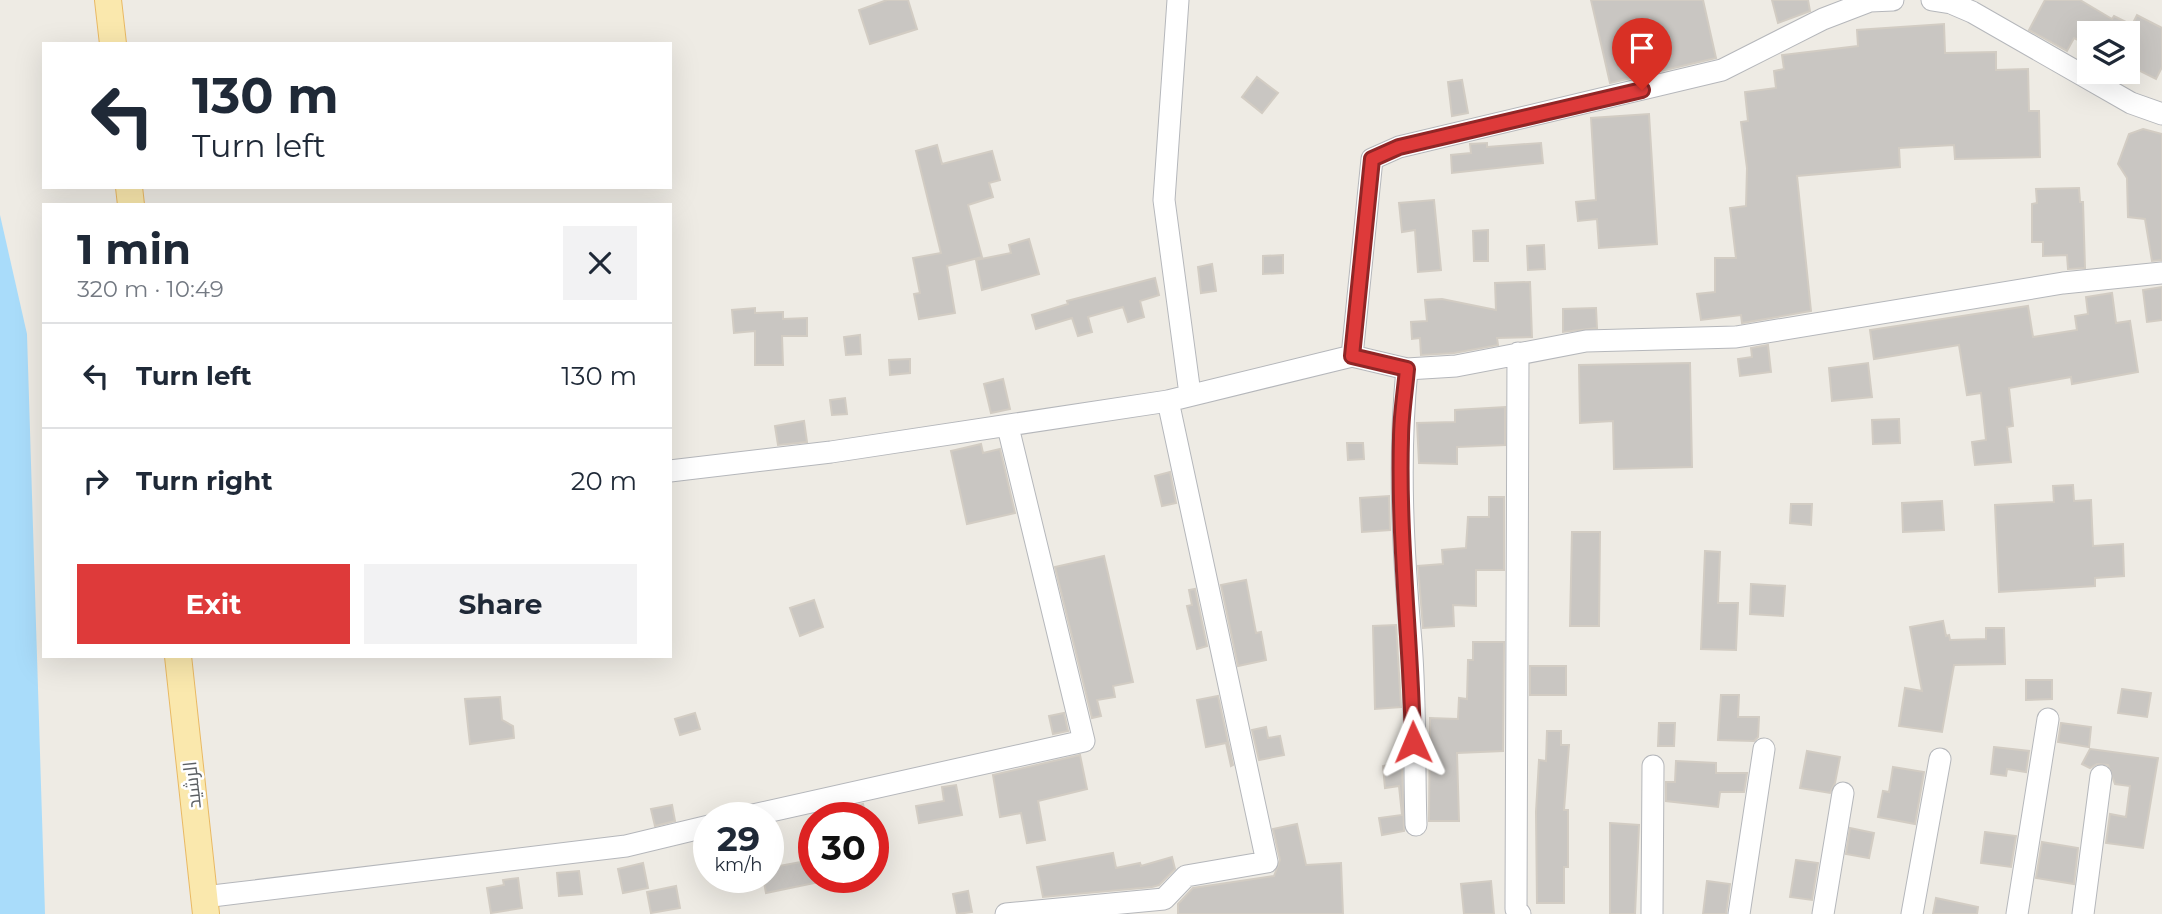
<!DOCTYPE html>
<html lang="en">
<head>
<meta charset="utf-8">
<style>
	body { margin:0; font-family:Montserrat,Cairo,sans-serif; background:#f2f2f3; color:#1f2937; height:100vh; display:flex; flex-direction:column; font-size:26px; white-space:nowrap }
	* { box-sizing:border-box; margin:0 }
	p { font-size:23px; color:#747a83 }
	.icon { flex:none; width:38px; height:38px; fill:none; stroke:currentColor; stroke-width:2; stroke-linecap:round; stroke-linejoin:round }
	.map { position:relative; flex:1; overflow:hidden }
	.details { position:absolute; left:42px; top:203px; width:630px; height:455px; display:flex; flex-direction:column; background:#fff; border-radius:0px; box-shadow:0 7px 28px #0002 }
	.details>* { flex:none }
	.banner { position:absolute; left:42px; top:42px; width:630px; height:147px; border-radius:0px; box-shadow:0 7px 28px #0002; background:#fff; color:#1f2937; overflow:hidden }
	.fabs { position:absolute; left:2077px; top:21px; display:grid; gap:14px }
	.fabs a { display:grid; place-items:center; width:63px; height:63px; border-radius:0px; background:#fff; box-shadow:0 7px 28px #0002; font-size:35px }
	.speed { position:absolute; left:693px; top:802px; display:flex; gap:14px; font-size:35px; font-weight:700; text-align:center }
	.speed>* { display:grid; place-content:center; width:91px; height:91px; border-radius:50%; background:#fff; box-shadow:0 7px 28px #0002; line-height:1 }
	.speed small { font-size:18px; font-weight:400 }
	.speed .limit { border:10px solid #d22; background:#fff; color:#111 }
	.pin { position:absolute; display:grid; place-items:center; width:60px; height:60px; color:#fff; margin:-72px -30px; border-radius:50% 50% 50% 0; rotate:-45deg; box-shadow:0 0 7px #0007 }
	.pin .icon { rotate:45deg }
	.me { position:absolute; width:77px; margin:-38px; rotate:359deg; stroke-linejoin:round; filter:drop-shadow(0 0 5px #0008) }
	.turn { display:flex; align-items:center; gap:24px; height:147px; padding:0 35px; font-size:32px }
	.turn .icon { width:91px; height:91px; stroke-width:2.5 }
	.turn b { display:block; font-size:49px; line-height:60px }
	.round { display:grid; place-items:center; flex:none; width:74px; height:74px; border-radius:0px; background:#f2f2f3 }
	.head { display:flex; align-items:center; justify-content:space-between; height:119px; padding:0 35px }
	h1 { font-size:42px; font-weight:700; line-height:52px }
	.button { display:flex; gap:14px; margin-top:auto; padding:14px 35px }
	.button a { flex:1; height:80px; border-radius:0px; background:#de3a3a; color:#fff; font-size:28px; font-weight:700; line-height:80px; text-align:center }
	.button a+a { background:#f2f2f3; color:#1f2937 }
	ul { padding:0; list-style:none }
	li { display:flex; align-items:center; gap:21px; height:105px; padding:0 35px; border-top:2px solid #e0e1e3 }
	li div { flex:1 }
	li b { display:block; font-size:26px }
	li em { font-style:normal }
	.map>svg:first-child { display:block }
	.water { fill:#a9dcfa }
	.building { fill:#c9c6c2; stroke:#d2ccc3; stroke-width:2 }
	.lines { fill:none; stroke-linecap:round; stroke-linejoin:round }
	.minor-casing { stroke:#b5b7bb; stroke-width:23 }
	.major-casing { stroke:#e9b963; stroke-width:28 }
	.minor { stroke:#fff; stroke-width:21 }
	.major { stroke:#fae8ad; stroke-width:26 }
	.route-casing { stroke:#902626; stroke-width:18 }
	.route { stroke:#de3a3a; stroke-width:12 }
	.labels { text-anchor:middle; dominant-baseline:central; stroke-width:5; stroke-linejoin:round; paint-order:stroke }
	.street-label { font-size:19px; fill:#5c6064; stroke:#fff }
</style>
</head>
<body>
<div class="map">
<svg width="2162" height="914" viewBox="0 0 2162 914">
	<rect width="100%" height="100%" fill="#eeebe4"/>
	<path class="water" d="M0,215L27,334L45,914H0Z"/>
	<path class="building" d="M887,0H908L917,29L870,44L859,10Z
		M1591,0H1703L1716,58L1610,83Z
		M1772,0H1808L1810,11L1778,23Z
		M2045,0H2080L2112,19L2114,16L2132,25L2137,15L2162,28V67L2156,79L2128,65V54L2138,33H2090V46L2074,38L2067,51L2029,30Z
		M1944,24L1945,53L1996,52V70L2028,69L2029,111H2039L2040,157L1955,159L1954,145L1899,148L1900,167L1797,176L1811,311L1742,323L1741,315L1701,320L1697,294L1715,292V258H1736L1730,208L1746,206L1747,168L1741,122L1748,121L1745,92L1776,88L1774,71L1784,69L1782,55L1858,46L1857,30Z
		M1257,77L1278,93L1262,113L1242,97Z
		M1462,80L1468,113L1452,116L1448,82Z
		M1649,114L1657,244L1599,248L1597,219L1578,221L1576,202L1596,200L1591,118Z
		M2143,129L2162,134V260L2152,261L2145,219L2128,217L2127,178L2118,164L2129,134Z
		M1487,143V147L1541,143L1543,163L1452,173L1451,155L1471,153L1470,144Z
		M937,145L942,164L992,151L1000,180L989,183L993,197L968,205L982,257L947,266L955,313L919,319L914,294L920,293L913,258L941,253L916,151Z
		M2079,188L2080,202H2083L2085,268L2068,269L2067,255L2043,256V242H2032V204L2037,203L2036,189Z
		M1434,200L1441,270L1418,272L1415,230L1402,232L1399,203Z
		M1488,230V261H1474L1473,231Z
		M1029,239L1039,274L982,290L976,260L1011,253L1009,245Z
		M1544,245L1545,269L1528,270L1527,246Z
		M1283,255V273L1263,274V256Z
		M1212,264L1216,291L1201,293L1198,267Z
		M1155,278L1159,295L1140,301L1144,317L1128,322L1123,307L1088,317L1092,332L1078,336L1072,318L1036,329L1032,315L1068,304L1067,301Z
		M1530,282L1532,337L1497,338L1498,345L1454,353L1421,355L1420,338L1412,339L1411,322L1427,321L1425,300L1442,299L1496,310L1495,283Z
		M2162,287V320L2147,322L2143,290Z
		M2112,293L2116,323L2130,321L2138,372L2072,384L2071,377L2009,388L2013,426L2007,427L2011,462L1975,465L1972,442L1986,440L1981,393L1967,395L1959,345L1874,359L1870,330L2028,306L2033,337L2077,330L2075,316L2088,314L2086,297Z
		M755,308V313L783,312V319L807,318V336H782L783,365H755V331L734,333L732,310Z
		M1596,308L1597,328L1563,332V309Z
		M860,335L861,354L846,355L844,337Z
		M1768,345L1771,372L1740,376L1738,359L1752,357L1751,348Z
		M910,359V373L890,375L889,360Z
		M1690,363L1692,467L1614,469L1613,421L1580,423L1579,365Z
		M1868,363L1872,397L1832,401L1829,368Z
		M1003,379L1010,409L991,413L984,384Z
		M845,398L847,414L832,415L830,400Z
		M1505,407V445L1457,447V464L1419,463L1417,423L1455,422V410Z
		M1899,419L1900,443L1873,444L1872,420Z
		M804,421L807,442L778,445L775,426Z
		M1347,443H1363L1364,459L1348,460Z
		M981,444L983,453L1000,449L1015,513L967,524L951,451Z
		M1170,472L1176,503L1162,506L1155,476Z
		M2073,485L2074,501L2091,500L2093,546L2123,544L2124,576L2095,578V586L1999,592L1995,505L2054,502L2053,486Z
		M1389,496L1390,530L1362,532L1360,498Z
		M1489,497H1504V570H1476V606L1453,605L1454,626L1423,628L1418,566L1443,564L1442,550L1466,548L1468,517H1489Z
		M1942,501L1944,530L1903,532L1902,503Z
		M1791,504H1812L1811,525L1790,523Z
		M1572,532H1600L1599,626H1570Z
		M1705,551L1720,552L1718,603H1738L1736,650L1701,649Z
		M1104,556L1133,682L1113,686L1115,697L1097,700L1101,716L1092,718L1055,567Z
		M1246,580L1256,633L1261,632L1266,660L1238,666L1221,585Z
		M1751,584L1785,586L1783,616L1750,614Z
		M1195,589L1207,646L1197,649L1187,606L1192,605L1189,590Z
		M814,600L823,627L800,636L790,608Z
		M1943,621L1946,636L1949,635L1950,640L1986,639V628H2004L2005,664L1954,665L1942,732L1899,726L1905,688L1922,691L1910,627Z
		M1396,625L1401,707L1375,709L1373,626Z
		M1473,642H1504L1503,751L1457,753L1459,821H1429L1430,718L1458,719L1459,698L1467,699L1468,660H1473Z
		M1530,666H1566V695H1530Z
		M2026,680H2052V699L2026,700Z
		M2122,689L2151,693L2147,717L2118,713Z
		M1721,695H1739L1738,717H1759L1758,737L1754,741L1718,740Z
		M1218,696L1233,765L1231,766L1226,743L1206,747L1197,700Z
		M500,697L502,720L513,726L514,738L470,744L465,699Z
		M695,713L700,729L680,735L675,719Z
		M1064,713L1068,731L1053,734L1049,716Z
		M1659,723H1675L1674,746H1658Z
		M2061,723L2091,727L2089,747L2058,742Z
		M1266,727L1268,738L1280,736L1284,755L1259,760L1252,730Z
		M1547,731H1561V745H1569L1564,810H1568V867H1564V903H1537L1536,812L1539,760L1546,761Z
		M1994,747L2029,751L2026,772L2007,769L2006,776L1991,774Z
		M2090,749L2158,758L2143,848L2106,843L2110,814L2126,817L2130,786L2115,784L2108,765L2097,764L2090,768L2082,764Z
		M1807,751L1840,757L1835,783L1830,793L1800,788Z
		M1080,755L1087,789L1038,801L1045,840L1027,843L1021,813L1000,817L993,775Z
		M1676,761L1716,763V773H1747L1744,792H1720L1718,807L1666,801V782H1675Z
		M1402,762L1404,831L1382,835L1379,818L1402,815L1399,786L1385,788L1383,766Z
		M1893,767L1924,772L1915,824L1878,817L1883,791L1889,792Z
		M956,785L962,815L919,823L916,806L944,801L942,787Z
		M863,804L866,817H820V814Z
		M672,805L675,821L655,826L651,809Z
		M1610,823L1639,825L1635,914H1610Z
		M1297,824L1306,865L1341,863L1343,914H1178V904L1193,888L1274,876L1280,860L1273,829Z
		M1850,828L1874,833L1869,858L1846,854Z
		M1985,832L2016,836L2011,867L1981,863Z
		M2042,842L2078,848L2074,884L2036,878Z
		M1113,853L1116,868L1140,863L1141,866L1172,857L1175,869L1159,885L1152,887L1043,897L1037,867Z
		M812,860L814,877H817L819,882L766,893L763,877H768V868Z
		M1796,860L1818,863L1812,900L1790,897Z
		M643,863L648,888L623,893L618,869Z
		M579,871L582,894L559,896L557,873Z
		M518,878L522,908L491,913L487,888L504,885L503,880Z
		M1491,881L1494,914H1464L1461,884Z
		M1707,881L1730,884L1726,914H1703Z
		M676,886L680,908L651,913L647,892Z
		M968,891L972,912L957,914L953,894Z
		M1936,898L1978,907L1977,914H1933Z"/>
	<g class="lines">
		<defs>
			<path id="minor" d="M1178,0L1164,200L1190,394
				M1932,0L1951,3L1972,12L2131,103L2162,114
				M1518,353L1516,909L1520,914
				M1352,356L1407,369L1456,366L1586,341L1736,337L2063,283L2162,273
				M1407,369C1398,461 1403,550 1411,642C1416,703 1414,764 1416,825
				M670,471L831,452L1168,401L1352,356L1372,159L1399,147L1722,70L1823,19L1870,1L1893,0
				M744,817L1084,741L1008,427
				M204,897L626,846L709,826
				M1006,914L1164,899L1186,876L1267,862L1168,401
				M1652,914L1653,766
				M1739,914L1764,749
				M1823,914L1843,793
				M1912,914L1940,759
				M2017,914L2048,719
				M2083,914L2101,776"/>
			<path id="major" d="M108,0L113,44
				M129,187L131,205
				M178,656L206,914"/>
		</defs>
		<use href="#minor" class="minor-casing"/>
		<use href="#major" class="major-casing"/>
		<use href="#minor" class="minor"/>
		<use href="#major" class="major"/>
	</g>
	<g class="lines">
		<defs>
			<path id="route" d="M1413,742C1411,641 1398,540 1401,438C1401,415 1405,392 1407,369L1352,356L1372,159L1399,147L1642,90"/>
		</defs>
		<use href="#route" class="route-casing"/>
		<use href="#route" class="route"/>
	</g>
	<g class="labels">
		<g class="street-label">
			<text transform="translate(192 785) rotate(-96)">الرشيد</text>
		</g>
	</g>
</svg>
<div class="fabs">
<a><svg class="icon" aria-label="layers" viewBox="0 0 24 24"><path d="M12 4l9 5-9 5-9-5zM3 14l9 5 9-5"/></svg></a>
</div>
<div class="speed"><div>29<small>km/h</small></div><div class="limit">30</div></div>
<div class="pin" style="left:1642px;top:90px;background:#d93025"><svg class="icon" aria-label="arrive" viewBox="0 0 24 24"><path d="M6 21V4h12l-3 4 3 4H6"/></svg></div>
<svg class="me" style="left:1413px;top:742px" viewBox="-20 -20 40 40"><path d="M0-17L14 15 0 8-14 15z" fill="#de3a3a" stroke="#fff" stroke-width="4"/></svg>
<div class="banner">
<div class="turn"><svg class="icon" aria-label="left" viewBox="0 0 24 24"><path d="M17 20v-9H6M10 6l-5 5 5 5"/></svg><div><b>130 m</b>Turn left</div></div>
</div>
<section class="details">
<div class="head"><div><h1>1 min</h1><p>320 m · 10:49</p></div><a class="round"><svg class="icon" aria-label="close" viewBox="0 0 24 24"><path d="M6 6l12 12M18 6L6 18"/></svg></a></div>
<ul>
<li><svg class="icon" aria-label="left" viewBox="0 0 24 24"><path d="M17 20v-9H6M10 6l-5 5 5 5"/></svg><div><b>Turn left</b></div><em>130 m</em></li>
<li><svg class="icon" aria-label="right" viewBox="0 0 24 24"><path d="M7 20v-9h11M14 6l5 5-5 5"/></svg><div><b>Turn right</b></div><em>20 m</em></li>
</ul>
<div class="button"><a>Exit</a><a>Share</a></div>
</section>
</div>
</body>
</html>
